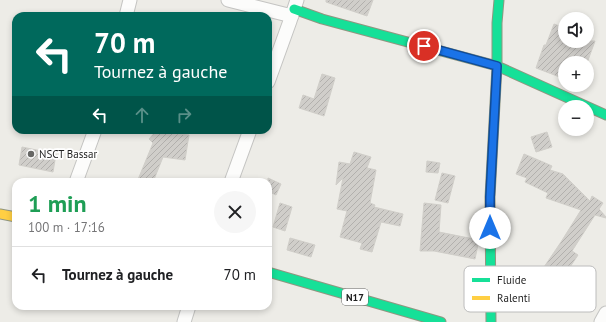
<!DOCTYPE html>
<html lang="fr">
<head>
<meta charset="utf-8">
<style>
	body { margin:0; font-family:"PT Sans",sans-serif; background:#f6f6f6; color:#202124; height:100vh; display:flex; flex-direction:column; font-size:15px; white-space:nowrap }
	* { box-sizing:border-box; margin:0 }
	p { font-size:13px; color:#757577 }
	.icon { flex:none; width:22px; height:22px; fill:none; stroke:currentColor; stroke-width:2; stroke-linecap:round; stroke-linejoin:round }
	.map { position:relative; flex:1; overflow:hidden }
	.details { position:absolute; left:12px; top:178px; width:260px; height:132px; display:flex; flex-direction:column; background:#fff; border-radius:12px; box-shadow:0 2px 6px #0003 }
	.details>* { flex:none }
	.hud { position:absolute; left:12px; top:12px; width:260px; height:122px; border-radius:12px; box-shadow:0 2px 6px #0003; background:#00695c; color:#fff; overflow:hidden }
	.buttons { position:absolute; left:558px; top:12px; display:grid; gap:8px }
	.buttons a { display:grid; place-items:center; width:36px; height:36px; border-radius:50%; background:#fff; box-shadow:0 2px 6px #0003; font-size:20px }
	.pin { position:absolute; display:grid; place-items:center; width:34px; height:34px; color:#fff; margin:-17px; border:2px solid #fff; border-radius:50%; box-shadow:0 1px 4px #0007 }
	.me { position:absolute; width:44px; margin:-22px; rotate:0deg; stroke-linejoin:round; filter:drop-shadow(0 0 3px #0008) }
	.turn { display:flex; align-items:center; gap:14px; height:84px; padding:0 16px; font-size:18px }
	.turn .icon { width:52px; height:52px; stroke-width:2.5 }
	.turn b { display:block; font-size:28px; line-height:34px }
	.lanes { display:flex; align-items:center; height:38px; padding:0 16px; background:#0003; justify-content:center; gap:20px; direction:ltr }
	.lanes .off { opacity:.35 }
	.round { display:grid; place-items:center; flex:none; width:42px; height:42px; border-radius:21px; background:#f6f6f6 }
	.overview { display:flex; align-items:center; justify-content:space-between; height:68px; padding:0 16px }
	h1 { font-size:24px; font-weight:600; line-height:30px; color:#1e9e55 }
	ul { padding:0; list-style:none }
	li { display:flex; align-items:center; gap:12px; height:56px; padding:0 16px; border-top:1px solid #e0e0e0 }
	li div { flex:1 }
	li b { display:block; font-size:15px }
	li em { font-style:normal }
	.map>svg:first-child { display:block }
	.building { fill:url(#building-hatch); stroke:#d0cec9 }
	.lines { fill:none; stroke-linecap:round; stroke-linejoin:round }
	.street-casing { stroke:#c4c4c2; stroke-width:15 }
	.fast-casing { stroke:#909680; stroke-width:11 }
	.slow-casing { stroke:#909680; stroke-width:11 }
	.street { stroke:#fcfcfb; stroke-width:13 }
	.fast { stroke:#16e098; stroke-width:9 }
	.slow { stroke:#ffcf43; stroke-width:9 }
	.route-casing { stroke:#114b97; stroke-width:10 }
	.route { stroke:#1a73e8; stroke-width:7 }
	.poi-dot { fill:#676765; stroke:#fff; stroke-width:1.5 }
	.labels { text-anchor:middle; dominant-baseline:central; stroke-width:3.5; stroke-linejoin:round; paint-order:stroke }
	.shield { fill:#fff; stroke:#626262; stroke-width:1 }
	.shield-label { font-size:10px; font-weight:bold; fill:#1f1f1f }
	.poi-label { font-size:11px; fill:#1f1f1f; stroke:#fff; text-anchor:start }
	.key { fill:#fff; stroke:#bcbcbc; stroke-width:1 }
	.key-label { font-size:11px; fill:#1f1f1f }
</style>
</head>
<body>
<div class="map">
<svg width="606" height="322" viewBox="0 0 606 322">
	<defs>
		<pattern id="building-hatch" width="6" height="6" patternUnits="userSpaceOnUse"><rect width="6" height="6" fill="#d0ceca"/><path d="M-1 1l2-2M0 6l6-6M5 7l2-2" fill="none" stroke="#b2b0ad"/></pattern>
	</defs>
	<rect width="100%" height="100%" fill="#edece7"/>
	<path class="building" d="M326,0H373L367,16L326,2Z
		M554,24L565,28V41H595L587,63H565V79L536,68L544,45H546Z
		M322,74L335,78L324,116L299,108L303,95L314,99Z
		M157,130H173L170,133L189,135L185,160L163,157L153,182H137L153,143L149,139Z
		M547,132L552,147L536,152L531,137Z
		M22,147L56,154L53,172L19,165Z
		M354,152L371,157L367,168L376,170L370,203L375,205L374,207L403,214L400,226L381,222L372,252L360,249L362,243L340,237L347,211L337,209L343,178L336,185L339,162L350,164Z
		M524,154L543,162L552,166L550,170L563,174L590,201L592,196L603,203L599,209L606,217V218L595,215L572,251L578,255L560,282L542,270L561,242L581,210L546,198L548,193L525,182L527,178L516,174Z
		M427,161L440,163L438,173L426,172Z
		M442,173L455,176L448,203L435,200Z
		M268,178L281,184L276,195L268,191Z
		M280,203L292,207L285,231L273,227Z
		M424,203L441,205L439,232L479,240L475,259L434,251H420Z
		M290,238L315,245L311,257L287,250Z"/>
	<g class="lines">
		<defs>
			<path id="street" d="M228,0L292,16
				M126,16L130,0
				M268,82L290,21L297,0
				M76,182L95,130
				M231,182L250,130
				M184,322L189,306
				M601,322L606,313"/>
			<path id="fast" d="M294,9L322,19L497,66L606,115
				M268,272L441,322
				M491,322L490,197L497,66V23L499,0"/>
			<path id="slow" d="M0,214L16,217"/>
		</defs>
		<use href="#street" class="street-casing"/>
		<use href="#fast" class="fast-casing"/>
		<use href="#slow" class="slow-casing"/>
		<use href="#street" class="street"/>
		<use href="#fast" class="fast"/>
		<use href="#slow" class="slow"/>
	</g>
	<g class="lines">
		<defs>
			<path id="route" d="M424,46L497,66L490,197V228"/>
		</defs>
		<use href="#route" class="route-casing"/>
		<use href="#route" class="route"/>
	</g>
	<circle class="poi-dot" cx="31" cy="154" r="4"/>
	<g class="labels">
		<rect class="shield" x="342" y="289" width="26" height="16" rx="3"/>
		<g class="shield-label">
			<text x="355" y="297">N17</text>
		</g>
		<g class="poi-label">
			<text x="39" y="154">NSCT Bassar</text>
		</g>
	</g>
	<rect x="464" y="266" width="132" height="46" rx="6" class="key"/>
	<rect x="472" y="278" width="18" height="4" fill="#16e098"/>
	<rect x="472" y="296" width="18" height="4" fill="#ffcf43"/>
	<g class="key-label">
		<text x="497" y="284">Fluide</text>
		<text x="497" y="302">Ralenti</text>
	</g>
</svg>
<div class="buttons">
<a><svg class="icon" aria-label="sound" viewBox="0 0 24 24"><path d="M4 9h4l5-4v14l-5-4H4zM17 9q2 3 0 6"/></svg></a>
<a>+</a>
<a>−</a>
</div>
<div class="pin" style="left:424px;top:46px;background:#d93025"><svg class="icon" aria-label="arrive" viewBox="0 0 24 24"><path d="M6 21V4h12l-3 4 3 4H6"/></svg></div>
<svg class="me" style="left:490px;top:228px" viewBox="-20 -20 40 40"><circle r="19" fill="#fff"/><path d="M0-13L10 11 0 6-10 11z" fill="#1a73e8"/></svg>
<div class="hud">
<div class="turn"><svg class="icon" aria-label="left" viewBox="0 0 24 24"><path d="M17 20v-9H6M10 6l-5 5 5 5"/></svg><div><b>70 m</b>Tournez à gauche</div></div>
<div class="lanes"><svg class="icon" aria-label="left" viewBox="0 0 24 24"><path d="M17 20v-9H6M10 6l-5 5 5 5"/></svg><svg class="icon off" aria-label="ahead" viewBox="0 0 24 24"><path d="M12 20V5M6 11l6-6 6 6"/></svg><svg class="icon off" aria-label="right" viewBox="0 0 24 24"><path d="M7 20v-9h11M14 6l5 5-5 5"/></svg></div>
</div>
<section class="details">
<div class="overview"><div><h1>1 min</h1><p>100 m · 17:16</p></div><a class="round"><svg class="icon" aria-label="close" viewBox="0 0 24 24"><path d="M6 6l12 12M18 6L6 18"/></svg></a></div>
<ul>
<li><svg class="icon" aria-label="left" viewBox="0 0 24 24"><path d="M17 20v-9H6M10 6l-5 5 5 5"/></svg><div><b>Tournez à gauche</b></div><em>70 m</em></li>
</ul>
</section>
</div>
</body>
</html>
